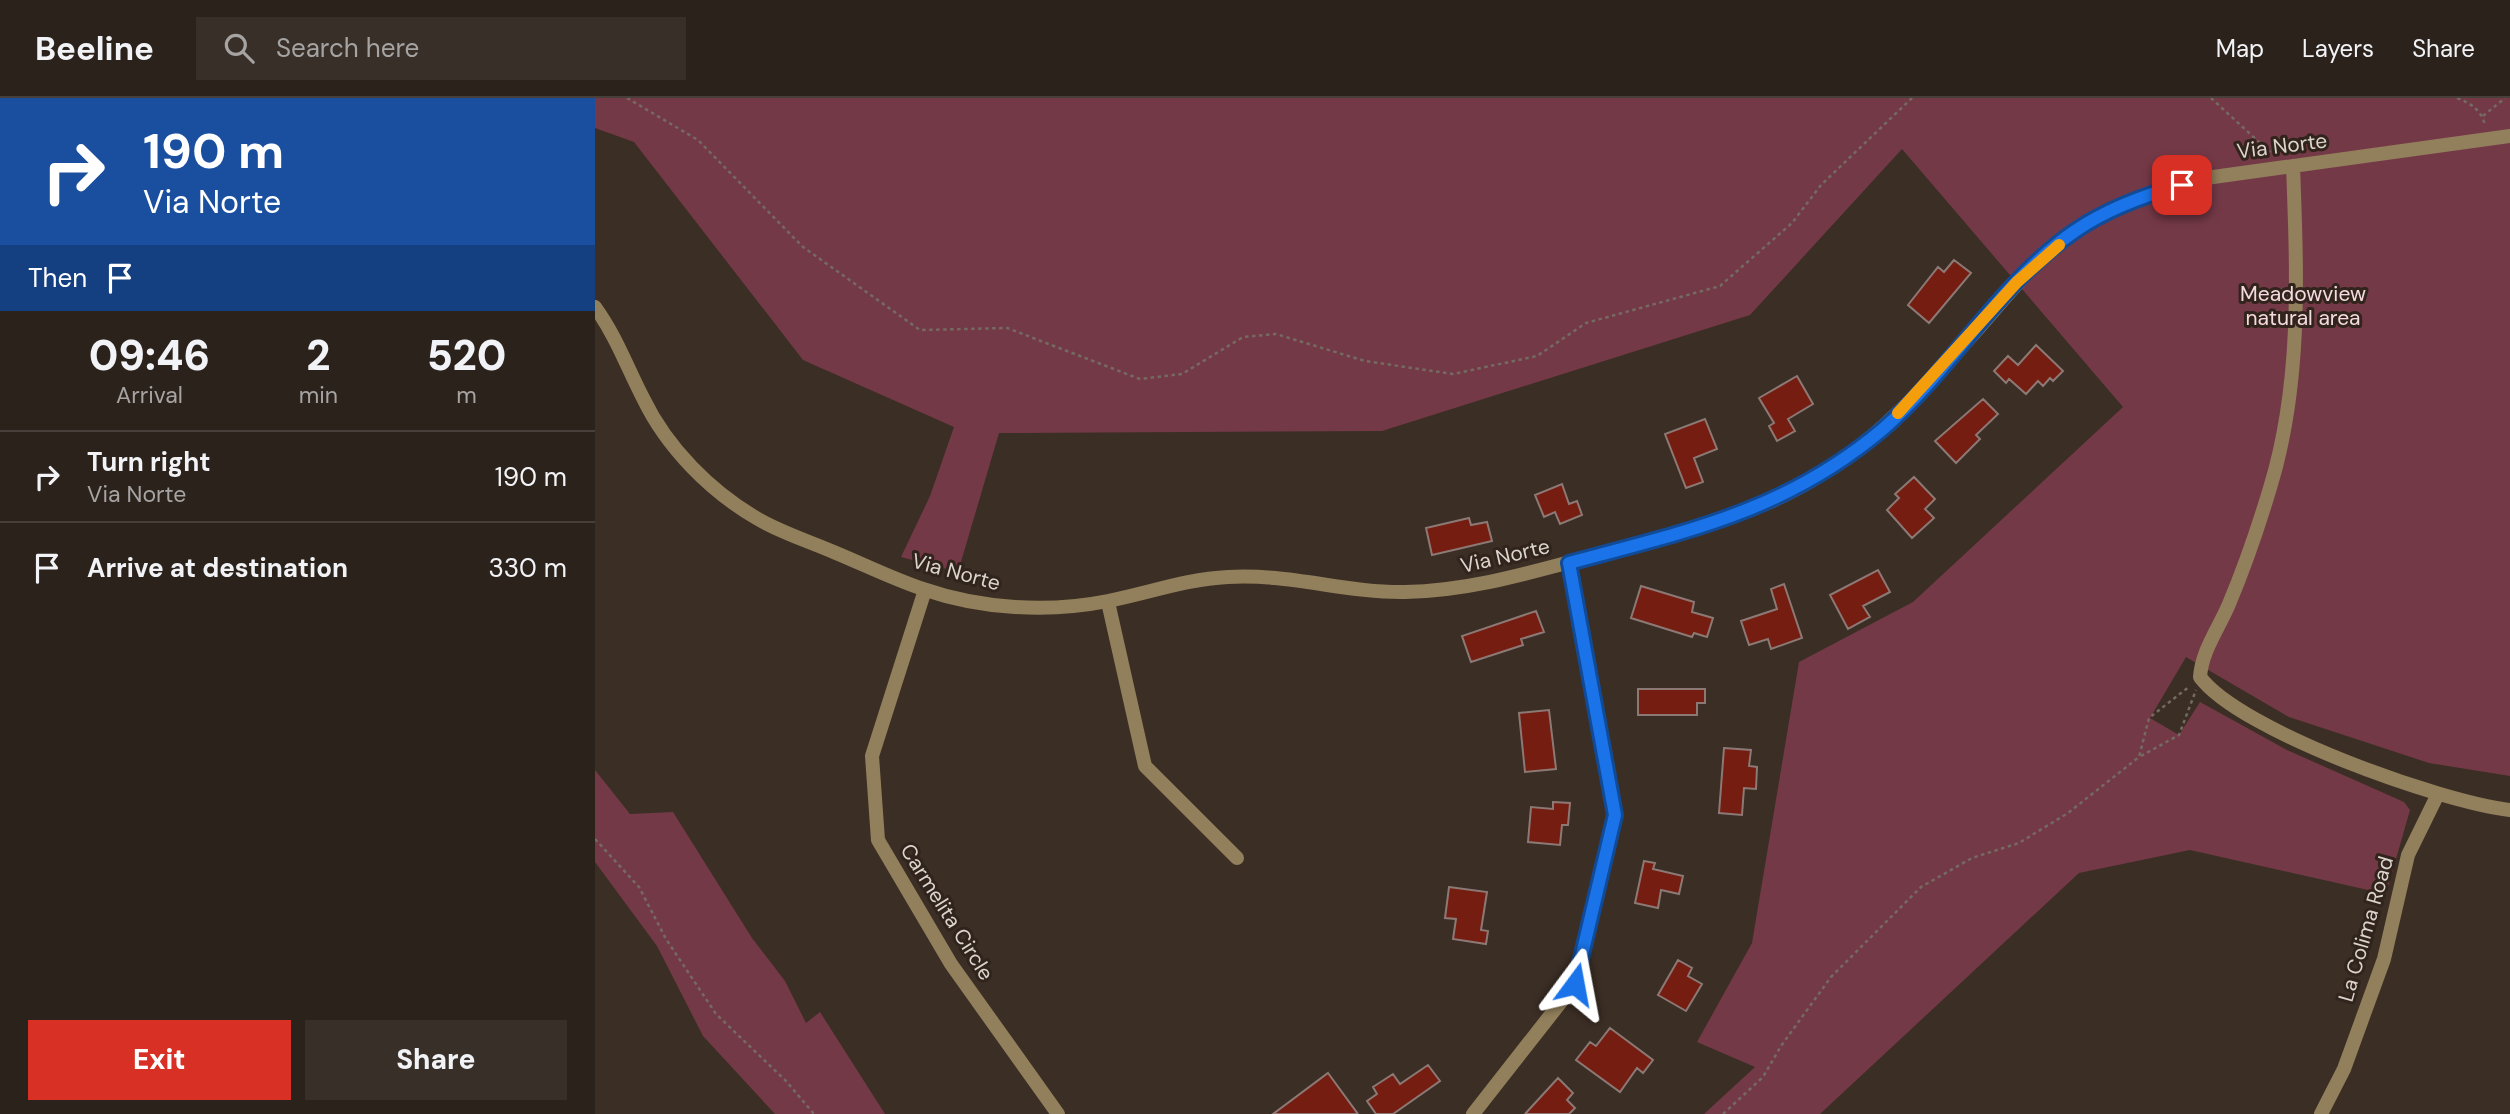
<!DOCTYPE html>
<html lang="en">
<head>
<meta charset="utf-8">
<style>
	body { margin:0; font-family:"DM Sans",sans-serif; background:#382f29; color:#f1f3f6; height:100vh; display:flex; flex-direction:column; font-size:26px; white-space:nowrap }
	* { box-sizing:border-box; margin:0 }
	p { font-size:23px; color:#a6a4a3 }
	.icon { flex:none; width:38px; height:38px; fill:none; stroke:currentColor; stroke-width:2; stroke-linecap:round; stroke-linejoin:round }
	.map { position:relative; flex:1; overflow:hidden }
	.drawer { display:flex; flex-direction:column; background:#2c221c; width:595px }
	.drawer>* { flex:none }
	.guide { background:#1a4fa0; color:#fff; overflow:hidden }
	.pin { position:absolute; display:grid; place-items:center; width:60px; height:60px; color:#fff; margin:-30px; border-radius:14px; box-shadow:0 4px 10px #0006 }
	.me { position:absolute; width:77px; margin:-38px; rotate:13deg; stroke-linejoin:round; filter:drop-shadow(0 0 5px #0008) }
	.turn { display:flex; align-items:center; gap:24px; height:147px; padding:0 28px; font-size:32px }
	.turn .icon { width:91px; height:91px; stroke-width:2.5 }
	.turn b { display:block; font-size:49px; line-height:60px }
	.then { display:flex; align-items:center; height:66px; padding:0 28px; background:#0003; gap:14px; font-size:26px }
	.eta { display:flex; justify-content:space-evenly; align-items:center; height:119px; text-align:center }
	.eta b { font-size:42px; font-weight:800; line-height:49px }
	.action { display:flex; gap:14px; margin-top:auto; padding:14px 28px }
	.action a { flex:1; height:80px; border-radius:0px; background:#d93025; color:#fff; font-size:28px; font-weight:800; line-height:80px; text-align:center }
	.action a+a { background:#382f29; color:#f1f3f6 }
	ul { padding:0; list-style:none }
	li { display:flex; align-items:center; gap:21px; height:91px; padding:0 28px; border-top:2px solid #483f3b }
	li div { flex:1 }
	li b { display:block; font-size:26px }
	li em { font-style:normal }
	header { display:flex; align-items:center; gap:42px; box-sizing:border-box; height:98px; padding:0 35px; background:#2c221c; border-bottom:2px solid #483f3b }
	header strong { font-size:33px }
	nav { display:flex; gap:38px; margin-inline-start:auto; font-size:24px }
	.search { width:490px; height:63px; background:#382f29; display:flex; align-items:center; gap:18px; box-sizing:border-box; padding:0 24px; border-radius:0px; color:#a6a4a3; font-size:26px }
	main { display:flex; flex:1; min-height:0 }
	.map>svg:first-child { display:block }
	.green { fill:#743947 }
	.building { fill:#751d11; stroke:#8c7975; stroke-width:2 }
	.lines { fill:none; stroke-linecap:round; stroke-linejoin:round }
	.path { stroke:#756a62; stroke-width:2.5; stroke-dasharray:3.5 3.5; stroke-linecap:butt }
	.minor { stroke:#927f5b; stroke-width:14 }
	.tertiary { stroke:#927f5b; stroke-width:14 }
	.route-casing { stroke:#114b97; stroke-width:18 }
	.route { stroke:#1a73e8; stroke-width:12 }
	.slow { stroke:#f59e0b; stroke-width:12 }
	.labels { text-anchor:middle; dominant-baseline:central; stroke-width:6; stroke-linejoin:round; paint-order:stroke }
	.street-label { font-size:21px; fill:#dcd4ce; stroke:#31241c }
	.park-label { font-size:21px; fill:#f5dadf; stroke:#31241c }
</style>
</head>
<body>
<header>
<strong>Beeline</strong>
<div class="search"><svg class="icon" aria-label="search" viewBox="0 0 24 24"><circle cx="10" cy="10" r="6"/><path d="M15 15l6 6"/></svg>Search here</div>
<nav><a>Map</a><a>Layers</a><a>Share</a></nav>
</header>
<main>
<section class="drawer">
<div class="guide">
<div class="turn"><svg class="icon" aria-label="right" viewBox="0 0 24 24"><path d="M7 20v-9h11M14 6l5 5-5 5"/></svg><div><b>190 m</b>Via Norte</div></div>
<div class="then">Then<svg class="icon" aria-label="arrive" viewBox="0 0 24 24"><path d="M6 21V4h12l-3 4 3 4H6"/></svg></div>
</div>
<div class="eta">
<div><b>09:46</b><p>Arrival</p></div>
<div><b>2</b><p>min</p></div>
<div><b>520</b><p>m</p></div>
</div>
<ul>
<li><svg class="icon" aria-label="right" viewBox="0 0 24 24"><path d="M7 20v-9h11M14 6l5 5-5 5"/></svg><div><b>Turn right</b><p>Via Norte</p></div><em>190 m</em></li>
<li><svg class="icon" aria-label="arrive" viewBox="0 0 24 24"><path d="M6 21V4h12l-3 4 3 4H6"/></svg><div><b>Arrive at destination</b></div><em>330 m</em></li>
</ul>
<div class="action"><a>Exit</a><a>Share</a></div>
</section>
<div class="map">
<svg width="1915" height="1016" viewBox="0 0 1915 1016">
	<rect width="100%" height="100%" fill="#3b2e25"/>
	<path class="green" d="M0,0H1915V678L1834,665L1694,619L1591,559L1555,620L1584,637L1605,604L1692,652L1809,704L1815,712L1791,796L1595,752L1484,775L1225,1016H1109L1160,969L1102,944L1157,845L1204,564L1318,504L1528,309L1307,51L1155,217L787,333L404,335L363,474L306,459L335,398L359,329L208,262L39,44L0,30Z
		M0,672L35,716L78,714L157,840L190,883L211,925L225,914L290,1016H180L108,938L62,848L0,764Z"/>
	<path class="building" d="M1359,162L1376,175L1334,225L1313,207L1343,169L1349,174Z
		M1441,247L1468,273L1458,283L1455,280L1448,288L1443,283L1431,296L1414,281L1411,285L1399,273L1413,258L1423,267Z
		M1202,278L1218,306L1193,321L1200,333L1182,343L1174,328L1179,325L1164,300Z
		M1388,301L1403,316L1381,337L1385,341L1361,365L1340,343Z
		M1110,321L1122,351L1099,360L1108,384L1091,390L1070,336Z
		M1319,379L1340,401L1330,411L1339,420L1317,440L1292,412L1304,400L1300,396Z
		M967,386L974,406L982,403L987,417L965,426L960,414L949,419L940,397Z
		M874,420L876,427L892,424L897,443L837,457L831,430Z
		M1283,472L1295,494L1268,508L1275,519L1253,531L1235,497Z
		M1189,486L1207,540L1176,551L1173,541L1154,547L1146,523L1182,511L1176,491Z
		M1046,488L1099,504L1097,514L1118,520L1112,539L1099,535L1097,539L1036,520Z
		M941,513L949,534L926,541L928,547L876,564L867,538Z
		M1043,591H1110V605H1102V617H1043Z
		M954,612L961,671L930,674L924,615Z
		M1129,650L1156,652L1154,668L1162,669L1161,691L1149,690L1147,717L1124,715Z
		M958,704L975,705L973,727H967L965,747L933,744L936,709L958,711Z
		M1049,763L1060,765L1058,771L1088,778L1084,796L1066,792L1063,810L1040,805Z
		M854,789L892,794L886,832L893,833L891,846L858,841L861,821L850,820Z
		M1083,862L1097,870L1093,878L1107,886L1091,913L1063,897Z
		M1015,930L1058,962L1048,975L1042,970L1025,994L981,962L995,944L1001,948Z
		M833,967L845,983L798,1016H781L772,1003L782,996L778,989L798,976L805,986Z
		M733,975L763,1016H678Z
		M963,980L978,995L972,1002L980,1010L974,1016H930Z"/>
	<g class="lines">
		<path class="path" d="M32,0L103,42L208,149L325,232L412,230L545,281L587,276L648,239L681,236L770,263L858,276L942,258L991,225L1125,188L1197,125L1226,87L1317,0
			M1616,0L1678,57
			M1862,0C1877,6 1886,12 1890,27
			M1888,18L1910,0
			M1546,658L1584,637L1601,592
			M0,741L44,789L71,841L121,916L191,983L219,1016
			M1128,1016L1168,979L1186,948L1236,879L1326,789L1377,760L1424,745L1473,715L1544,659L1554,620L1595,588"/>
		<path class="minor" d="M330,492L277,658L283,742L356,866L463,1016
			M513,504L550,668L642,760
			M878,1016L980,886L1020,717L974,465
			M1726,1016L1749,971L1789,861L1813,757L1843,696"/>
		<path class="tertiary" d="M1698,68C1702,175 1707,286 1675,390C1663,430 1650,468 1634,506C1624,530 1607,552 1605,579C1645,633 1846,704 1915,712
			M0,209C21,238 32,269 48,300C72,350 116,394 163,421C187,435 216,444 241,455C270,467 298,481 328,491C386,511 453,515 513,503C554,495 591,481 633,479C692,475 751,495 810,494C873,493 934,475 994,459C1075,438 1162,420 1232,373C1289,334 1335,283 1382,232C1413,197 1442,159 1481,132C1520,106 1567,93 1611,80L1915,38"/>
	</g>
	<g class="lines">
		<defs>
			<path id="route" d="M980,886L1020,717L974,465C1093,433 1191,413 1288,331C1357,271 1404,185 1480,133C1512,111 1550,97 1587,87"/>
		</defs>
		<use href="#route" class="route-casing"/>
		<use href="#route" class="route"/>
		<path class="slow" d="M1303,315L1422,184L1464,147"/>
	</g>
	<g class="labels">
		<g class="street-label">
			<text transform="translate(1687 48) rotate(-7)">Via Norte</text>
			<text transform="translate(910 458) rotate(-13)">Via Norte</text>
			<text transform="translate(361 474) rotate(15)">Via Norte</text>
			<text transform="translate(352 814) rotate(58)">Carmelita Circle</text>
			<text transform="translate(1771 831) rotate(-74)">La Colima Road</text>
		</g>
		<g class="park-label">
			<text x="1708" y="196">Meadowview<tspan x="1708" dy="24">natural area</tspan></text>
		</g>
	</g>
</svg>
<div class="pin" style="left:1587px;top:87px;background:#d93025"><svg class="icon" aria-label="arrive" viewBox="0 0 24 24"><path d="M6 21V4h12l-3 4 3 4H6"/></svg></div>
<svg class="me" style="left:980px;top:886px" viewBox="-20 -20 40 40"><path d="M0-17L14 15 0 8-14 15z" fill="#1a73e8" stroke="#fff" stroke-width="4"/></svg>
</div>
</main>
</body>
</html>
